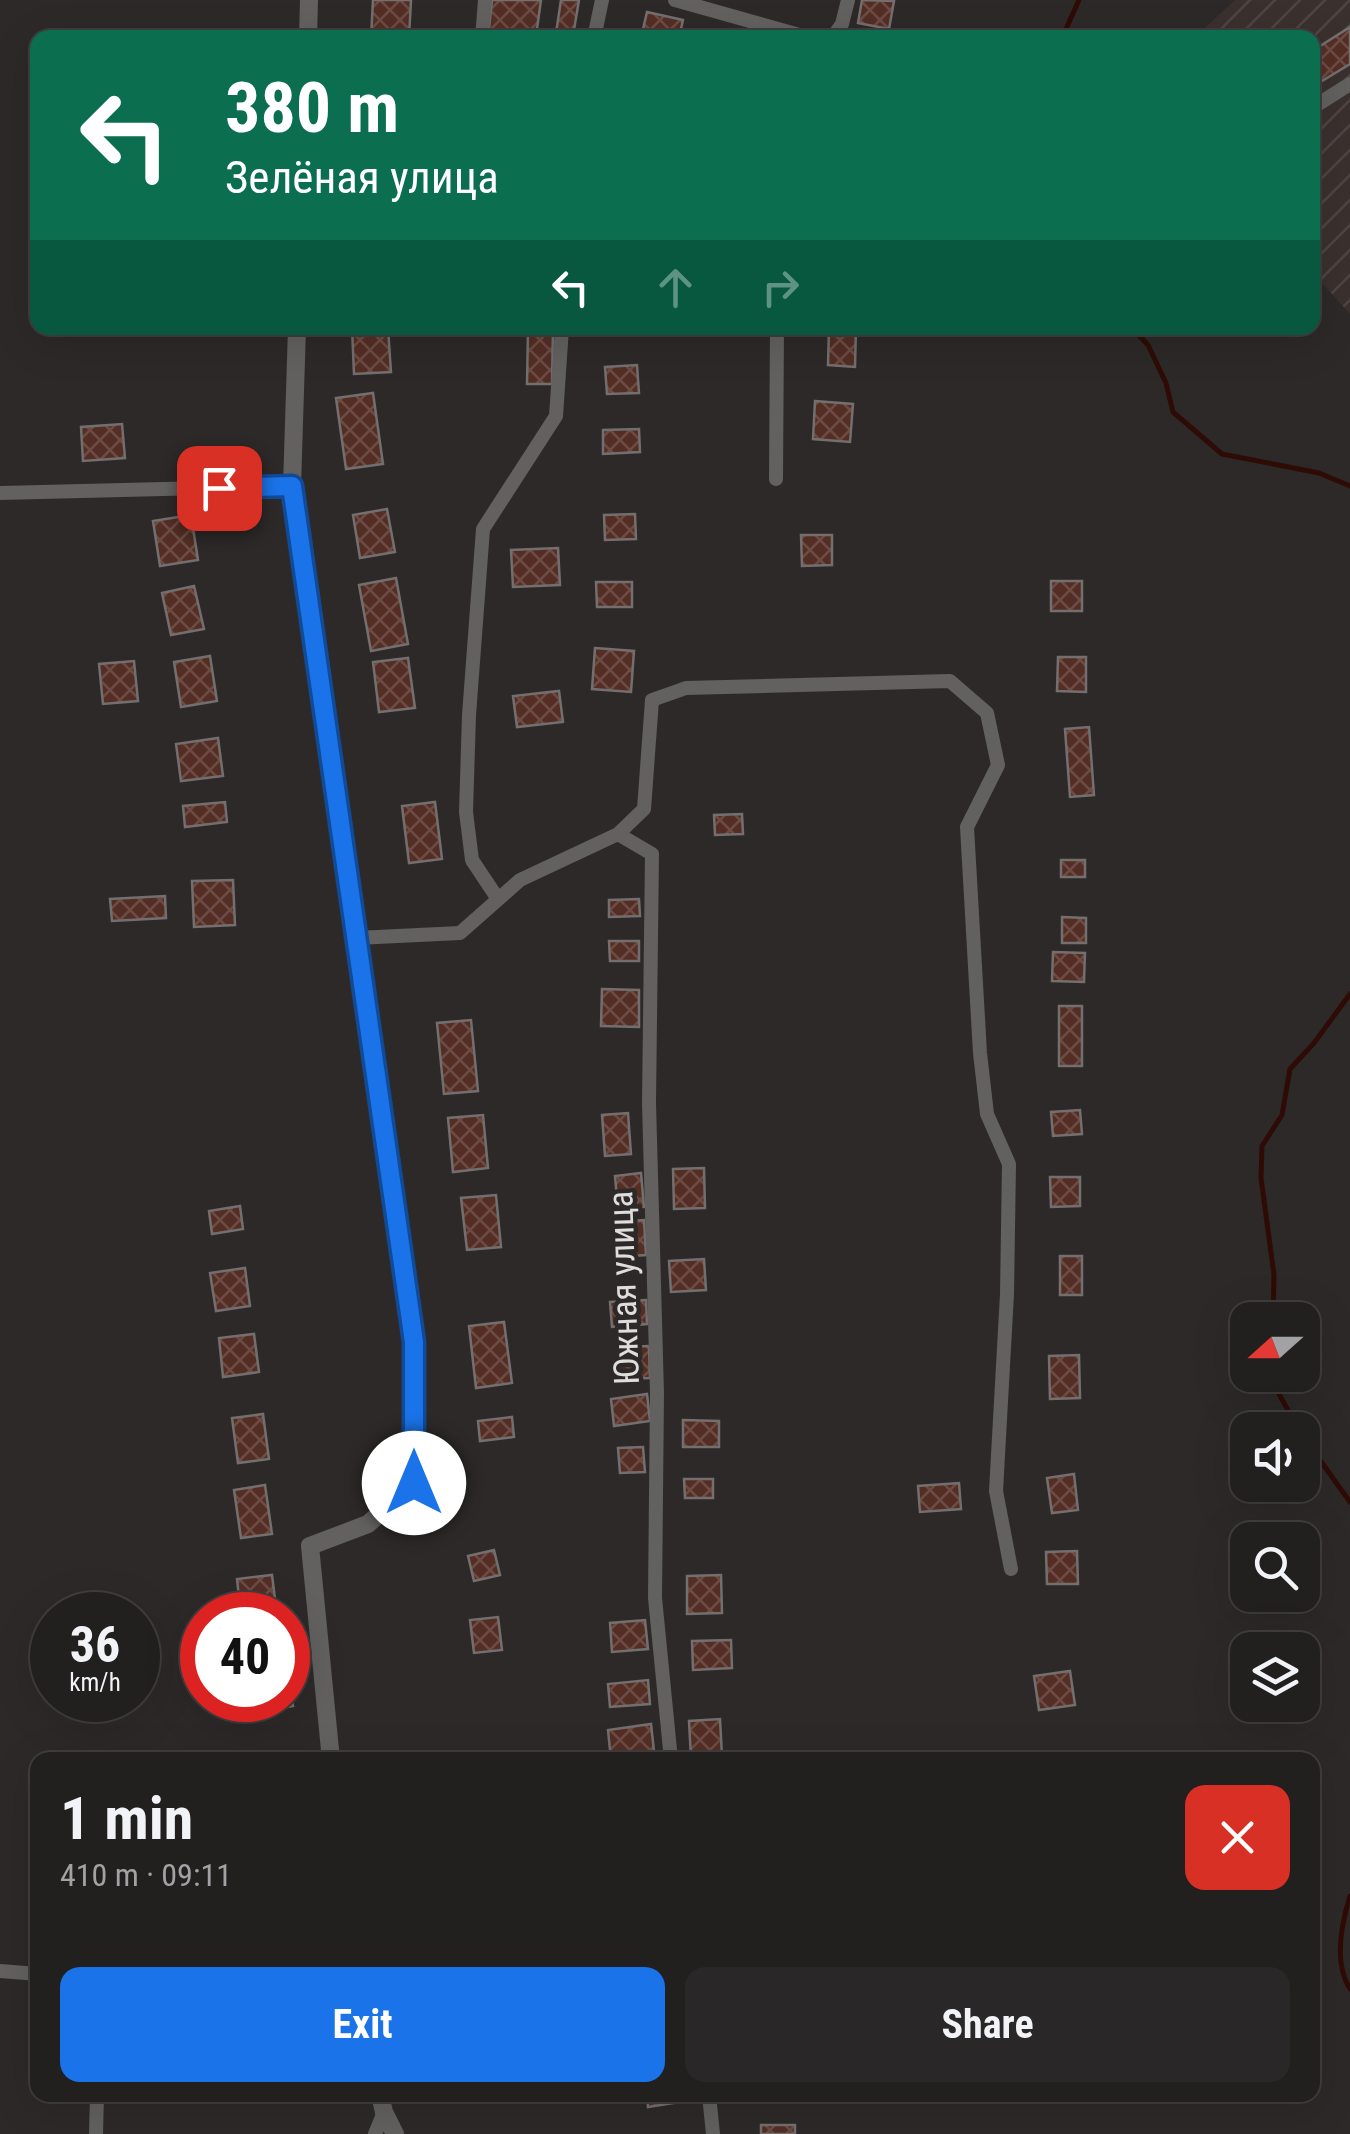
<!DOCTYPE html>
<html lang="en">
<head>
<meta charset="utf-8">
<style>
	body { margin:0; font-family:"Roboto Condensed",sans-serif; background:#2a2728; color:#f1f3f6; height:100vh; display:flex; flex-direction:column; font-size:38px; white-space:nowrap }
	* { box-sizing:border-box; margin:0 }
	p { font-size:32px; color:#a2a2a4 }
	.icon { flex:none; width:55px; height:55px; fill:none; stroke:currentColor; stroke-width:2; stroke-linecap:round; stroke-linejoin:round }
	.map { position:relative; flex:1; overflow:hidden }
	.details { position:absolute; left:30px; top:1752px; width:1290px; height:350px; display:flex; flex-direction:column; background:#221f1f; border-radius:20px; box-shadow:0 10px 40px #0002,0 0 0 2px #3f3d3d }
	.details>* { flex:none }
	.banner { position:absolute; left:30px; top:30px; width:1290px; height:305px; border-radius:20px; box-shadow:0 10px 40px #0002,0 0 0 2px #3f3d3d; background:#0b6e4f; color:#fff; overflow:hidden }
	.needle { width:65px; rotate:249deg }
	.buttons { position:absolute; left:1230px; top:1302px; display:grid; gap:20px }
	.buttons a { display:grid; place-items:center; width:90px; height:90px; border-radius:20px; background:#221f1f; box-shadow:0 10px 40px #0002,0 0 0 2px #3f3d3d; font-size:50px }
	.speed { position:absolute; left:30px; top:1592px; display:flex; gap:20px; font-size:50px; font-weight:700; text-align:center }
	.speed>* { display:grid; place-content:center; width:130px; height:130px; border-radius:50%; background:#221f1f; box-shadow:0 10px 40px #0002,0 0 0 2px #3f3d3d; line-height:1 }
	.speed small { font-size:25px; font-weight:400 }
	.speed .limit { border:15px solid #d22; background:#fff; color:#111 }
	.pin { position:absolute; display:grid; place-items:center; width:85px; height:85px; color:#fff; margin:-42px; border-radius:20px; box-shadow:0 5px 15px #0006 }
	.me { position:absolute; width:110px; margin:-55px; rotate:0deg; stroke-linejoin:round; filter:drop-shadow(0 0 8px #0008) }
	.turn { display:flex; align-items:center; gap:35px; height:210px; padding:0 30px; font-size:45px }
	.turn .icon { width:130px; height:130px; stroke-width:2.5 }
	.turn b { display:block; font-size:70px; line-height:85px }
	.lanes { display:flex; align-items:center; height:95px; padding:0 30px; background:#0003; justify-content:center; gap:50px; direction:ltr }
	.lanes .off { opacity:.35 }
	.round { display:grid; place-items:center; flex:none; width:105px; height:105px; border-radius:20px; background:#2a2728 }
	.overview { display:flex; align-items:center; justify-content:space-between; height:170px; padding:0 30px }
	h1 { font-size:60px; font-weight:700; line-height:75px }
	.action { display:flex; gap:20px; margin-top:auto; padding:20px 30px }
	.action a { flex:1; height:115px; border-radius:20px; background:#1a73e8; color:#fff; font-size:40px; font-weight:700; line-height:115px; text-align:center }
	.action a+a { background:#2a2728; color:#f1f3f6 }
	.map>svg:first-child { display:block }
	.industrial { fill:url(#industrial-furrows) }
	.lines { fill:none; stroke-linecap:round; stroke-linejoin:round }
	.stream { stroke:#2e0c05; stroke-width:5 }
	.building { fill:url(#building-cross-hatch); stroke:#736f6e; stroke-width:2.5 }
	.minor { stroke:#626160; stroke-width:14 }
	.tertiary { stroke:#626160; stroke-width:18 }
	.route-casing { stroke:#114b97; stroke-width:25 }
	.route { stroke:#1a73e8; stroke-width:18 }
	.labels { text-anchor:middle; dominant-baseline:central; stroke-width:9; stroke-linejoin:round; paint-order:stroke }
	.street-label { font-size:35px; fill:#e0dedd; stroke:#2d2929 }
</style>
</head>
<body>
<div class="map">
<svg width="1350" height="2134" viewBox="0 0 1350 2134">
	<defs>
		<pattern id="industrial-furrows" width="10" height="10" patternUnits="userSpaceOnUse" patternTransform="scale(2.5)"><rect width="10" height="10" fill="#3a312f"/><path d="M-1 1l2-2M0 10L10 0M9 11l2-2" fill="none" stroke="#4d4543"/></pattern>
		<pattern id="building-cross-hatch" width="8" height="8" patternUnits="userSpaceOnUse" patternTransform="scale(2.5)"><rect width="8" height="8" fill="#542e25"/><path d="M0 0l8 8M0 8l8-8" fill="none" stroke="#6c4c44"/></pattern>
	</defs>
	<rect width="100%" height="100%" fill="#2d2929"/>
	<path class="industrial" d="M1235,0H1350V314L1313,273L1312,38H1194Z"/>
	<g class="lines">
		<path class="stream" d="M1062,38L1079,0
			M1132,328L1148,345L1166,383L1173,412L1222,454L1319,473L1350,486
			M1273,1320L1274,1275L1261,1178L1262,1146L1282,1115L1290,1069L1314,1043L1350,994
			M1273,1375L1274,1385L1299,1430
			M1302,1435L1350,1502
			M1350,1896C1341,1925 1334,1964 1350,1989"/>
	</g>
	<path class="building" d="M373,0H411L409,38H371Z
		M492,0H541L536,36L547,37L488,38Z
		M561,0H579L573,36L556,33Z
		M862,0L894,1L889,29L858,23Z
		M647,12L683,20L679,38H641Z
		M1350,27V64L1312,87V41L1317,48Z
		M352,328H388L391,372L354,374Z
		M528,328H553L552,384H527Z
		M829,328H856L855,367L828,365Z
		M637,365L639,393L607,394L605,367Z
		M373,393L383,464L346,469L336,398Z
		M815,401L853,404L850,442L813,439Z
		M122,424L125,458L83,461L81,427Z
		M639,429L640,452L603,454V430Z
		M387,509L395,552L360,558L353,515Z
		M635,514L636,539L605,540L604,515Z
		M191,515L198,560L160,566L153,521Z
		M801,535H832V565L802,566Z
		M558,548L560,585L513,587L511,550Z
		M396,578L408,644L371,651L359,585Z
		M1051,581H1082V611H1051Z
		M596,582H632V607H597Z
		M194,586L204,629L171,635L162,593Z
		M595,648L634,651L631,692L592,689Z
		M210,656L217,701L181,707L174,662Z
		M1058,657H1086V692L1057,691Z
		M408,658L415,708L379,712L373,662Z
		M134,661L138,701L103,704L99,664Z
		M559,691L563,722L517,727L513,696Z
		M1089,727L1094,795L1070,797L1065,729Z
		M218,738L223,776L181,781L176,744Z
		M225,802L227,822L185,827L183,806Z
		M435,802L442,859L409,863L402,806Z
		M742,814L743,834L715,835L714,815Z
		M1061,860H1085V877H1061Z
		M233,880L235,925L194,927L192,881Z
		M165,896L166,918L112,921L110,899Z
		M639,899L640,916L609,917V900Z
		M1062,917L1086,918V943H1062Z
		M609,941H639V961H610Z
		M1053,952L1085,953L1084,982L1052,981Z
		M602,989L639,990V1027L601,1026Z
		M1059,1006H1082V1066H1059Z
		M471,1020L478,1091L444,1094L437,1023Z
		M1080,1110L1082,1134L1053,1136L1051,1112Z
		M628,1113L631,1154L605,1156L602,1115Z
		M483,1115L488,1168L453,1172L448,1118Z
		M704,1168L705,1208L674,1209L673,1169Z
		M641,1173L644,1207L618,1210L615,1176Z
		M1050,1177H1080V1206L1051,1207Z
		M496,1195L501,1247L467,1250L461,1198Z
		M240,1206L243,1229L212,1234L209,1211Z
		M644,1220L646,1255L619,1257L617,1222Z
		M1060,1256H1082V1295H1060Z
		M704,1259L706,1290L671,1292L669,1261Z
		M245,1268L250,1306L216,1311L210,1273Z
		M646,1300L647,1324L612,1327L610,1302Z
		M504,1322L512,1383L476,1388L469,1326Z
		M254,1334L259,1372L223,1377L219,1338Z
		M649,1346L650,1378L620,1379L618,1347Z
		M1079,1355L1080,1398L1050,1399L1049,1356Z
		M647,1394L650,1421L614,1426L611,1399Z
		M263,1414L269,1459L238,1463L232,1418Z
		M512,1417L514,1437L480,1441L478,1421Z
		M683,1420L719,1421V1447H683Z
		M643,1447L645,1472L620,1473L618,1448Z
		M450,1449L454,1476L432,1479L428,1452Z
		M1074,1474L1078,1510L1052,1513L1047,1478Z
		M684,1479H713V1498H685Z
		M959,1483L961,1509L920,1512L918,1486Z
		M265,1485L272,1534L241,1538L234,1490Z
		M494,1550L500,1575L474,1581L468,1556Z
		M1077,1551L1078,1584H1047L1046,1552Z
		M272,1575L277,1615H241L237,1579Z
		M721,1575L722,1613L687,1614V1576Z
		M498,1617L502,1650L474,1653L470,1620Z
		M645,1620L648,1649L612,1652L610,1623Z
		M731,1640L732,1668L693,1670L692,1641Z
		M1070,1671L1075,1705L1039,1710L1034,1676Z
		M288,1679L293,1706L261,1712L259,1700H288Z
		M648,1680L650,1704L610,1707L608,1684Z
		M720,1719L722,1756L691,1758L689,1721Z
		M651,1724L655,1760H611L608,1730Z
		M647,2095H679L680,2102L648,2107Z
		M761,2125H795V2134H761Z"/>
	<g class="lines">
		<path class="minor" d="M675,0L810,38
			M482,38L485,0
			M594,38L602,0
			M832,38L842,24L848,0
			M1312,108L1350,84
			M776,479L777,328
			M0,493L292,486
			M618,834L652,854L649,1103L657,1393L655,1598L671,1760
			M498,899L472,860L466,812L469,715L483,529L556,416L562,328
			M356,938L460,933L520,880L618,834L644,809L652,700L686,688L950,681L987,713L998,765L967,827L980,1053L987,1114L1009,1164L1007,1294L996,1491L1011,1569
			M0,1971L38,1974
			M709,2095L713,2134
			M96,2134L97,2095
			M375,2134L384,2112"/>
		<path class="tertiary" d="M308,38L309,0
			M297,328L292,486L414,1342V1483L368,1524L310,1546L331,1760
			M380,2095L384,2112L395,2134"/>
	</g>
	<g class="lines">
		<defs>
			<path id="route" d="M219,488L292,486L414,1342V1483"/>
		</defs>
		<use href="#route" class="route-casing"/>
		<use href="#route" class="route"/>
	</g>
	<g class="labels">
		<g class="street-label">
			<text transform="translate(624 1288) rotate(-92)">Южная улица</text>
		</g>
	</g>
</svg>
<div class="buttons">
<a><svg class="needle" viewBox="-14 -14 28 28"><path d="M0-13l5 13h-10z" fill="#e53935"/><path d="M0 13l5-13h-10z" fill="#a2a2a4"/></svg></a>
<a><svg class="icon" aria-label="sound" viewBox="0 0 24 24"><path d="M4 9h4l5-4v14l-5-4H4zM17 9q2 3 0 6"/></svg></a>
<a><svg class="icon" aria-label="search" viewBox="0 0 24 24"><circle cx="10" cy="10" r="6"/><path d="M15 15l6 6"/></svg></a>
<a><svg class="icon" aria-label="layers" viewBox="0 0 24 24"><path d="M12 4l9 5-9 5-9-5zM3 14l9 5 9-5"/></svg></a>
</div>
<div class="speed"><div>36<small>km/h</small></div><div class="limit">40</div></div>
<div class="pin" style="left:219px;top:488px;background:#d93025"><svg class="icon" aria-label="arrive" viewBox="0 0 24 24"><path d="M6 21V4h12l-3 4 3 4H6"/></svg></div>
<svg class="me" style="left:414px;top:1483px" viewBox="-20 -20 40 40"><circle r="19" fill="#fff"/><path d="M0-13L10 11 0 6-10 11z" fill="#1a73e8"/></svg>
<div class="banner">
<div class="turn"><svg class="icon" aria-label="left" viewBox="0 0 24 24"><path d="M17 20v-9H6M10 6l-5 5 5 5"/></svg><div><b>380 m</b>Зелёная улица</div></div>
<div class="lanes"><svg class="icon" aria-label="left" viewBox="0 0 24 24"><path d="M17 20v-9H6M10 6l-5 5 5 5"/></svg><svg class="icon off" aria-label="ahead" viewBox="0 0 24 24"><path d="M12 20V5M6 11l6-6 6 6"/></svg><svg class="icon off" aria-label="right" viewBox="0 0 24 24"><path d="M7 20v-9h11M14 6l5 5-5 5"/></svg></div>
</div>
<section class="details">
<div class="overview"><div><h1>1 min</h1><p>410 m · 09:11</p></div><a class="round" style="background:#d93025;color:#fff"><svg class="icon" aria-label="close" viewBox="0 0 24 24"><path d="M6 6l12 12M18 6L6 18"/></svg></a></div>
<div class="action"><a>Exit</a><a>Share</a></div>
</section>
</div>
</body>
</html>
